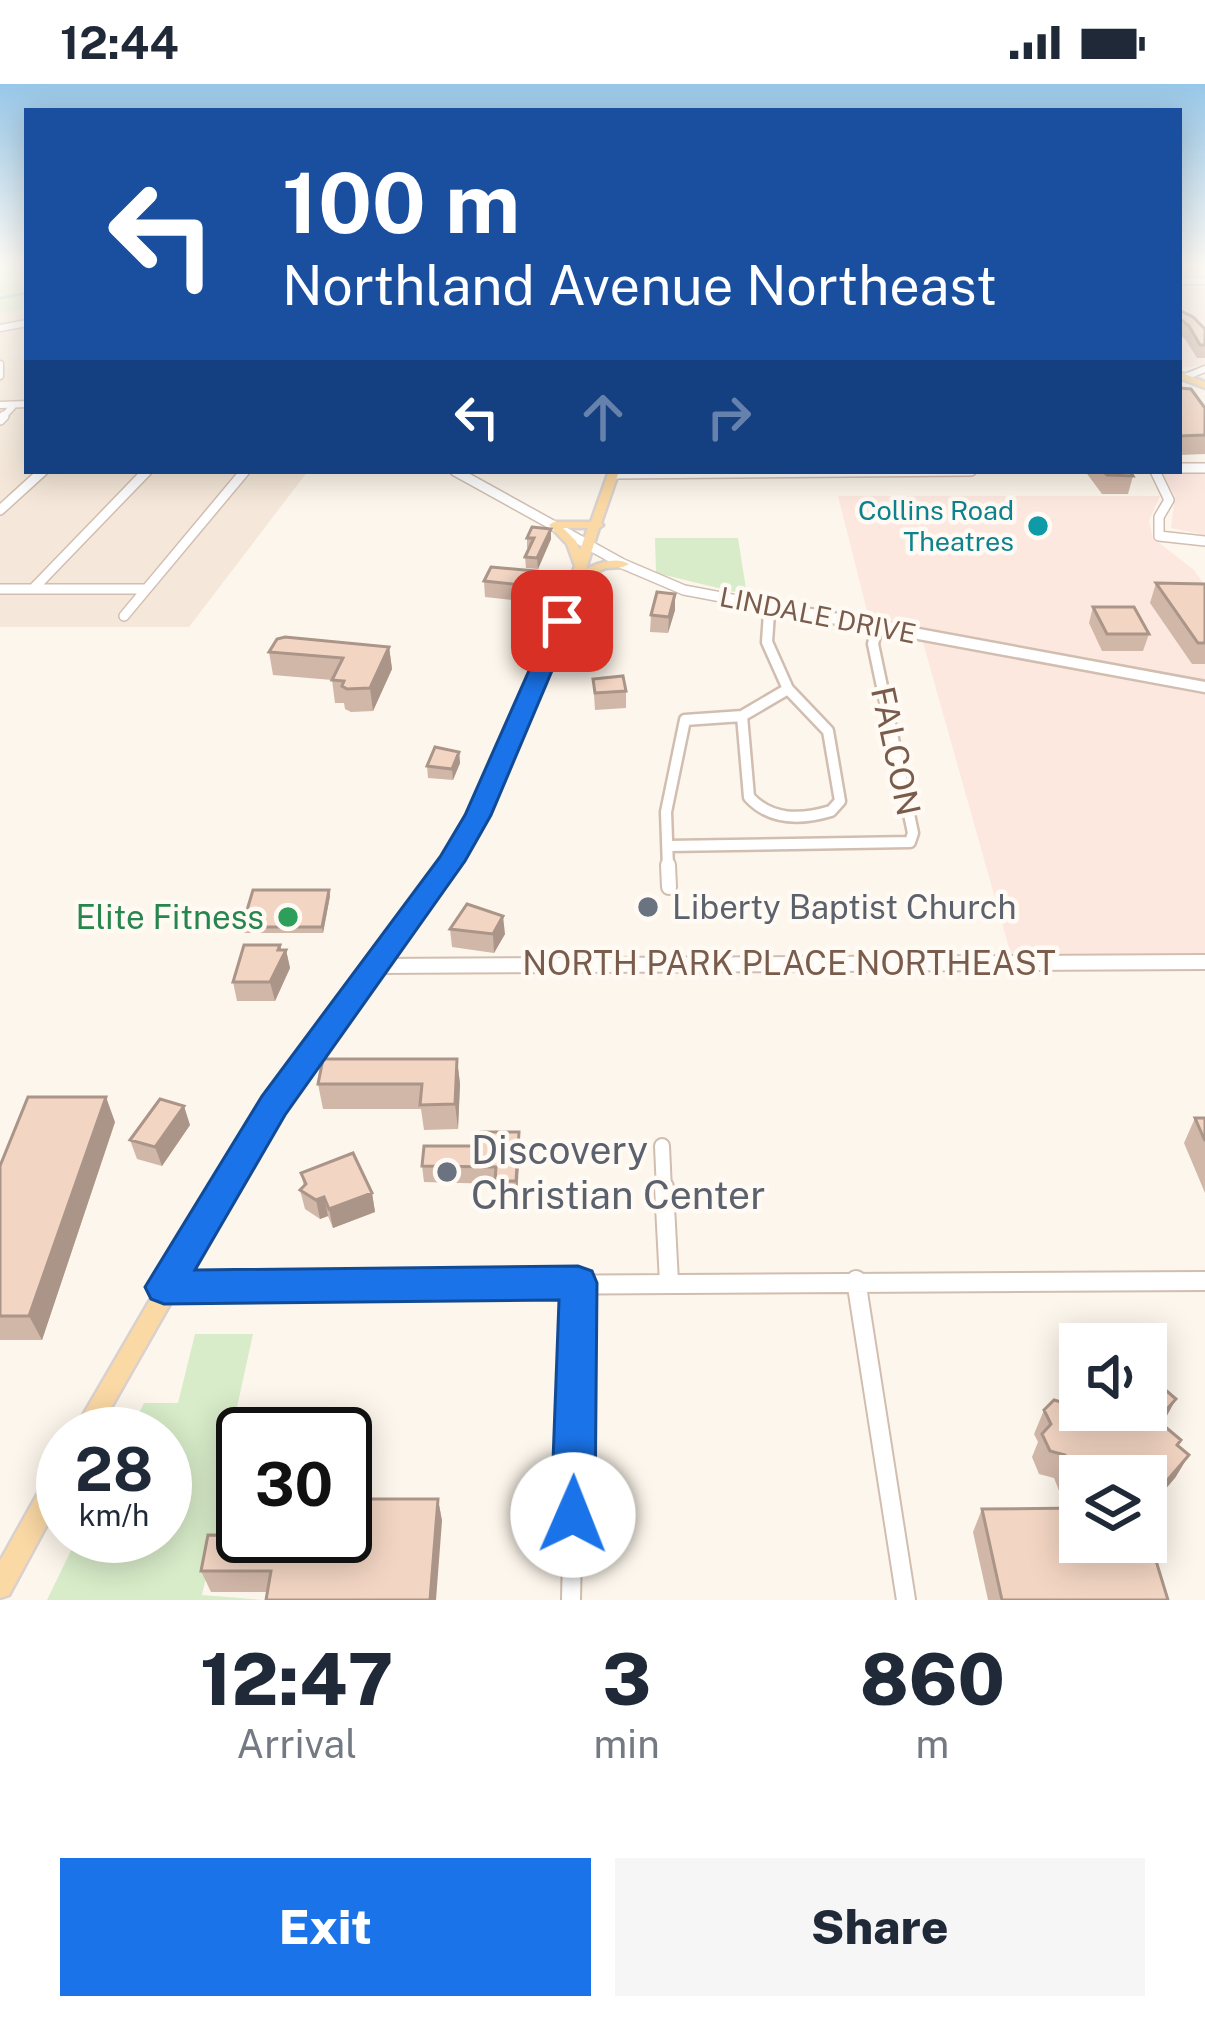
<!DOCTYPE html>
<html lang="en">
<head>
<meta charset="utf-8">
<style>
	body { margin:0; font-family:"Public Sans",sans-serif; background:#f6f6f7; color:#1f2937; height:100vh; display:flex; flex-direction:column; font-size:45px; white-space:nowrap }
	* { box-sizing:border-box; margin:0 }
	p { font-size:39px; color:#747a83 }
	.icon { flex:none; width:66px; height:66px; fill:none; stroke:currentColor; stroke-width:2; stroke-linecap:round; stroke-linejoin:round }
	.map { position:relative; height:1516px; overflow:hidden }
	.drawer { display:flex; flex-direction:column; background:#fff; flex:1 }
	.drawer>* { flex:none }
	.banner { position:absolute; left:24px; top:24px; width:1158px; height:366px; border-radius:0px; box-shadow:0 6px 30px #0003; background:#1a4fa0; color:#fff; overflow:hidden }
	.controls { position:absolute; left:1059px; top:1239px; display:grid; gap:24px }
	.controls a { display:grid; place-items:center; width:108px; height:108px; border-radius:0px; background:#fff; box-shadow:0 6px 30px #0003; font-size:60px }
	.speed { position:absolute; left:36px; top:1323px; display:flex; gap:24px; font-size:60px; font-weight:700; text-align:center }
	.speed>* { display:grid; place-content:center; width:156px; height:156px; border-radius:50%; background:#fff; box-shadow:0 6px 30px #0003; line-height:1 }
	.speed small { font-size:30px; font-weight:400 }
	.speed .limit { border:6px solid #111; border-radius:18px; background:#fff; color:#111 }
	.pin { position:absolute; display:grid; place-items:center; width:102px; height:102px; color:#fff; margin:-51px; border-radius:24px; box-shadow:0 6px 18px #0006 }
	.me { position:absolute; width:132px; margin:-66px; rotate:1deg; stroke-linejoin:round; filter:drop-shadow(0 0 9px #0008) }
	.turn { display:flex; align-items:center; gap:42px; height:252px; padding:0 60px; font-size:54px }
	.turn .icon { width:156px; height:156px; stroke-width:2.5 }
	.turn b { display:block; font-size:84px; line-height:102px }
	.lanes { display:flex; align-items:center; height:114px; padding:0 60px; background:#0003; justify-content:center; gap:60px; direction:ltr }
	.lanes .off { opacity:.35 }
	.eta { display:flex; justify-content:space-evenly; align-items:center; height:204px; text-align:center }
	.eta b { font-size:72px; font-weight:800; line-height:84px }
	.action { display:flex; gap:24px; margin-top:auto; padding:24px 60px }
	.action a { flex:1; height:138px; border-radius:0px; background:#1a73e8; color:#fff; font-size:48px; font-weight:800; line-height:138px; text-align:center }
	.action a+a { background:#f6f6f7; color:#1f2937 }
	.status { display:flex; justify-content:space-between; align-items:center; height:84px; padding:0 60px; background:#fff; direction:ltr }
	.status svg { height:33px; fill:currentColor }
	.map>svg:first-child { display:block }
	.residential { fill:#f5e8da }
	.commercial { fill:#fde8e0 }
	.green { fill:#d8ecc9 }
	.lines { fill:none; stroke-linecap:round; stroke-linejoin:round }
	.stream { stroke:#a5d3da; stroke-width:3 }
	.minor-far4-casing { stroke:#d1beb0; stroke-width:9 }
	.minor-far3-casing { stroke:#d1beb0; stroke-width:12 }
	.minor-far2-casing { stroke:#d1beb0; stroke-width:15 }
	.minor-far1-casing { stroke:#d1beb0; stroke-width:18 }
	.minor-casing { stroke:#d1beb0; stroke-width:22 }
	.major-casing { stroke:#dad1cd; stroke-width:5 }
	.minor-far4 { stroke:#fff; stroke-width:6 }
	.minor-far3 { stroke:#fff; stroke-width:9 }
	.minor-far2 { stroke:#fff; stroke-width:10 }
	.minor-far1 { stroke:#fff; stroke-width:14 }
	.minor { stroke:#fff; stroke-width:18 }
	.major { fill:#fbd9a5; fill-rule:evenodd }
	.wall { fill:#d1b7a8 }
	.shaded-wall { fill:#aa9588 }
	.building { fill:#f3d5c3; stroke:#aa9588; stroke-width:3 }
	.route { fill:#1a73e8; stroke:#114b97; stroke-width:3 }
	.culture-dot { fill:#0f9aa8; stroke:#fffaf3; stroke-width:4.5 }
	.worship-dot { fill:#6b7280; stroke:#fffaf3; stroke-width:4.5 }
	.leisure-dot { fill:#2e9e5b; stroke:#fffaf3; stroke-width:4.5 }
	.labels { text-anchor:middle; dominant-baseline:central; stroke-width:9; stroke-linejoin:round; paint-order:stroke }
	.far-culture-label { font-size:27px; fill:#0d838f; stroke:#fffaf3; text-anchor:end }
	.far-street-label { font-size:27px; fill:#7a5c4d; stroke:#fffaf3 }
	.street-label { font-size:33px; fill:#7a5c4d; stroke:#fffaf3 }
	.worship-label { font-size:33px; fill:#5b616d; stroke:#fffaf3; text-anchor:start }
	.leisure-label { font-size:33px; fill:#27864d; stroke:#fffaf3; text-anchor:end }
	.near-worship-label { font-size:39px; fill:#5b616d; stroke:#fffaf3; text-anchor:start }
</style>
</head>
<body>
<div class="status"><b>12:44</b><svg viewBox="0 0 49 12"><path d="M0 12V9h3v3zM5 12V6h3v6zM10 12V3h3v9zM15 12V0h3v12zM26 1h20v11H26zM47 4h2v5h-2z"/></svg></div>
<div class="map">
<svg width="1205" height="1516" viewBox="0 0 1205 1516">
	<rect width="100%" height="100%" fill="#fdf6ec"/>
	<path class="residential" d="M27,224V387H308L189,543H0V229Z"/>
	<path class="commercial" d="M1179,199H1205V281L1179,284Z
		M1161,388H1205V451L1171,444L1175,412Z
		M838,412H1160L1149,437L1153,454L1194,486L1205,502V596L869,535Z
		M922,555L1205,609V870L1011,871Z"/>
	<path class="green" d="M0,179H27V224L0,229Z
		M655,454H738L747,511L656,489Z
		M195,1250H253L225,1378L229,1388L222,1420H243V1452L211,1472L202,1511L264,1516H47L78,1452H165V1350H129L144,1319H178Z"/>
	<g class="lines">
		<path class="stream" d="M0,214L27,209"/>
		<defs>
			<path id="minor-far4" d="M1179,197H1205
				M0,244L27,239
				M0,280V292
				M1185,293L1205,285
				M0,321L27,320
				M1,335L14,321"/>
			<path id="minor-far3" d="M0,336L4,332
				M1179,384H1205
				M455,387L623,480L684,506L821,532
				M1155,387L1169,416L1159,433V452L1205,457
				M613,390L971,387
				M0,426L43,387
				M0,505H146
				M33,505L147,387
				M124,532L245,387
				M768,532L769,522"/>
			<path id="minor-far2" d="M805,529L1205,603
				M742,632L749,713C771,737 801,736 831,727L840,717L828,647L788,605
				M668,762L910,758L913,749L873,560L877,542
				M668,784L666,728L685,636L742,632L788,605L767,558L769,529"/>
			<path id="minor-far1" d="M668,781L669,803
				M375,882L1205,878
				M662,1062L664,1106"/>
			<path id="minor" d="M664,1103L669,1198
				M856,1196L906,1516
				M165,1203L1205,1197
				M571,1516L578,1199"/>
			<path id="major" d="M1179,288L1205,298V304L1179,294Z
				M609,387H619L601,439L603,441L599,444L586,485C599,479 616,472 629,480L623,483L606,484L582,495L562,551L485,731L423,832L280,1027L96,1350H72L266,1017L411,824L471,731L550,551L575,482L567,460L549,441L554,438H591ZM563,444H588L580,466L576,457Z
				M63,1375V1411L9,1511L0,1514V1477L55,1379Z"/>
		</defs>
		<use href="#minor-far4" class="minor-far4-casing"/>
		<use href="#minor-far3" class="minor-far3-casing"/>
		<use href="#minor-far2" class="minor-far2-casing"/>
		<use href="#minor-far1" class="minor-far1-casing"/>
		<use href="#minor" class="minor-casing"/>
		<use href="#major" class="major-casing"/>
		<use href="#minor-far4" class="minor-far4"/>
		<use href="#minor-far3" class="minor-far3"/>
		<use href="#minor-far2" class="minor-far2"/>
		<use href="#minor-far1" class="minor-far1"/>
		<use href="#minor" class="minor"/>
		<use href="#major" class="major"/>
	</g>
	<path class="wall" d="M1179,226L1205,245V274H1197L1185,255L1179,250Z
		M1179,304L1205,324V370L1179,371Z
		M1085,387H1131L1133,392L1128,410H1102Z
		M527,454L551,455L538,485L526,484L525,473L529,465L527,464Z
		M547,488L548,504L541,519L485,513L484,497Z
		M1156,499L1205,500V580H1192L1150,519Z
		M1093,523L1149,550L1143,567H1102L1089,539Z
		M675,526L668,549L650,548L651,531Z
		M389,563L392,585L373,627L351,628L345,625L344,619H335L332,596L273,591L269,568Z
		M593,595L626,607V624L595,626Z
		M459,668L460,679L453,696L428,694L427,682Z
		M330,812L323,849H243L242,843Z
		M450,845L505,850L494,869L452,863Z
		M280,861L281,866H286L290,884L275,917H237L233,898Z
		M457,975L460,1000L458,1045L424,1046L421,1025H323L318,1000Z
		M1195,1034H1205V1109L1184,1059Z
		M115,1038L42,1256H0V1082Z
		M190,1041L162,1082L137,1075L130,1056Z
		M519,1048L517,1113H497L496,1100L424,1098L422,1082Z
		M301,1089L372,1109L375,1128L333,1144L328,1132L320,1135L305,1125L300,1106L304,1103Z
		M1070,1300L1162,1340L1178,1362L1189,1371L1175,1394L1080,1392V1458L1168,1516H988L973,1448L982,1425L1077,1424L1074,1414L1060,1409L1054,1394L1039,1390L1032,1373L1038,1358L1034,1350L1044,1326L1062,1318Z
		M438,1415L442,1437L267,1508H211L201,1487L345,1452Z"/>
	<path class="shaded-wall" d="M551,445V455L538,485L537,474Z
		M547,488L548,504L541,519V503Z
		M675,510V526L668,549L669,533Z
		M389,563L392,585L373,627L370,604Z
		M459,668L460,679L453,696L452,685Z
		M329,806L330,812L323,849L322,843Z
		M503,832L505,850L494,869L493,850Z
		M280,861L282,873L286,866L290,884L275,917L270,898Z
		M457,975L460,1000L458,1045L455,1020Z
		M106,1013L115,1038L42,1256L29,1232Z
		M184,1022L190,1041L162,1082L155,1063Z
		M519,1048L520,1064L517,1113L516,1097Z
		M372,1109L375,1128L333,1144L329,1125Z
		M324,1113L328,1132L320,1135L316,1116Z
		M1176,1315L1163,1339L1145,1360L1157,1336Z
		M1189,1371L1175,1394L1146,1428V1421Z
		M438,1415L442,1437L436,1516H430Z"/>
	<path class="building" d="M1179,226L1193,233L1205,245V261H1200L1189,242L1179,234Z
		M1179,304L1191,305L1205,324V351L1179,352Z
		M1103,387H1130L1133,392L1107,391Z
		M532,443L551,445L537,474L525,473L534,454H527Z
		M491,483L547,488L541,503L484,497Z
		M1156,499L1205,500V559H1198Z
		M657,508L675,510L669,533L651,531Z
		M1093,523H1134L1149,550H1107Z
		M285,553L389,563L370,604L347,605L342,602L344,597L332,596L343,574L269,568L277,555Z
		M623,592L626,607L595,609L593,595Z
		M435,663L459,668L452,685L427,682Z
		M253,806H329L322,843H242Z
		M467,820L503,832L493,850L450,845Z
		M244,861H280L278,866H286L270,898H233Z
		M323,975H457L455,1020L420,1021L422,1000H318Z
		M28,1013H106L29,1232H0V1082Z
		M160,1015L184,1022L155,1063L130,1056Z
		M1195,1034H1205V1057Z
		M481,1048H519L516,1097H495L496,1083L422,1082L424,1062H480Z
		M353,1069L372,1109L329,1125L324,1113L316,1116L300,1106L306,1100L301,1089Z
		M1080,1289V1326H1146V1315L1147,1317L1161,1302L1176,1315L1157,1336L1181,1356L1177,1361L1189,1371L1146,1421V1392H1086L1071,1386L1065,1371L1050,1367L1042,1350L1051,1340L1044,1326L1054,1316L1068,1320L1076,1312L1070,1300Z
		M345,1415H438L430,1516H266L271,1487H201L208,1451L345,1452Z
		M1080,1424V1458H1146V1444L1168,1516H1002L982,1425Z"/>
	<linearGradient id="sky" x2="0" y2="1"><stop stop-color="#97c7e8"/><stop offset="0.46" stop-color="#fefbf6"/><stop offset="1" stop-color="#fefbf6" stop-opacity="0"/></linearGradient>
	<rect width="1205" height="391" fill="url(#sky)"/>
	<path class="route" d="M562,530L573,537L491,731L465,777L285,1031L195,1186L578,1182L592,1187L597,1199L595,1431L588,1447L573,1453L558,1447L551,1431L559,1216L164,1220L151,1215L145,1203L262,1012L440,773L465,731L551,537Z"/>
	<circle class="culture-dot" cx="1038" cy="442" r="12"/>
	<g class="worship-dot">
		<circle cx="648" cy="823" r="12"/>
		<circle cx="447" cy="1088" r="12"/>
	</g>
	<circle class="leisure-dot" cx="288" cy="833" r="12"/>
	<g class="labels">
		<g class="far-culture-label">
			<text x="1014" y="426">Collins Road<tspan x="1014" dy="31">Theatres</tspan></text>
		</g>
		<g class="far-street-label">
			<text transform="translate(818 531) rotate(11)">LINDALE DRIVE</text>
		</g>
		<g class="street-label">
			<text transform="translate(896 667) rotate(78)">FALCON</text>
			<text x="789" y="879">NORTH PARK PLACE NORTHEAST</text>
		</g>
		<g class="worship-label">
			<text x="672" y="823">Liberty Baptist Church</text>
		</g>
		<g class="leisure-label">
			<text x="264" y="833">Elite Fitness</text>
		</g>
		<g class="near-worship-label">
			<text x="471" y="1066">Discovery<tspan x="471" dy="45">Christian Center</tspan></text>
		</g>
	</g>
</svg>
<div class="controls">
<a><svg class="icon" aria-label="sound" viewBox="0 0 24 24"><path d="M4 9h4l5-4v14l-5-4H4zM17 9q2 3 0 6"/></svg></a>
<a><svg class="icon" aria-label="layers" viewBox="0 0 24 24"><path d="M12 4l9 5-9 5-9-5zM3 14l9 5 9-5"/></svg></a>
</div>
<div class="speed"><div>28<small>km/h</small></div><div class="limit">30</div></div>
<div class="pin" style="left:562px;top:537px;background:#d93025"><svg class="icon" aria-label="arrive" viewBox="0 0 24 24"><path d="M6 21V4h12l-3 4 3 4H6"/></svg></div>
<svg class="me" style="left:573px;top:1431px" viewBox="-20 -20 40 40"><circle r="19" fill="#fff"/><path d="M0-13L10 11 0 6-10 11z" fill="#1a73e8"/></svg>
<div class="banner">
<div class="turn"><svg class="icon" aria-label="left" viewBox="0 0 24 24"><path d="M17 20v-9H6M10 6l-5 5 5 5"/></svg><div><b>100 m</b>Northland Avenue Northeast</div></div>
<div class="lanes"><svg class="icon" aria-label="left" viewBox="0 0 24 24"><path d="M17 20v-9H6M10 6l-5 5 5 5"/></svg><svg class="icon off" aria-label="ahead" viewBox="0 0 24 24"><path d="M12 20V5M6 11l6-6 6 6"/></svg><svg class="icon off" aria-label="right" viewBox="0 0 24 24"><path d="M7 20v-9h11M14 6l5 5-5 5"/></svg></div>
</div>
</div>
<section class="drawer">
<div class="eta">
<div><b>12:47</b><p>Arrival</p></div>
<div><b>3</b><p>min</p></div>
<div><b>860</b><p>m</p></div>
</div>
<div class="action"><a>Exit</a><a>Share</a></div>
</section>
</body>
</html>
